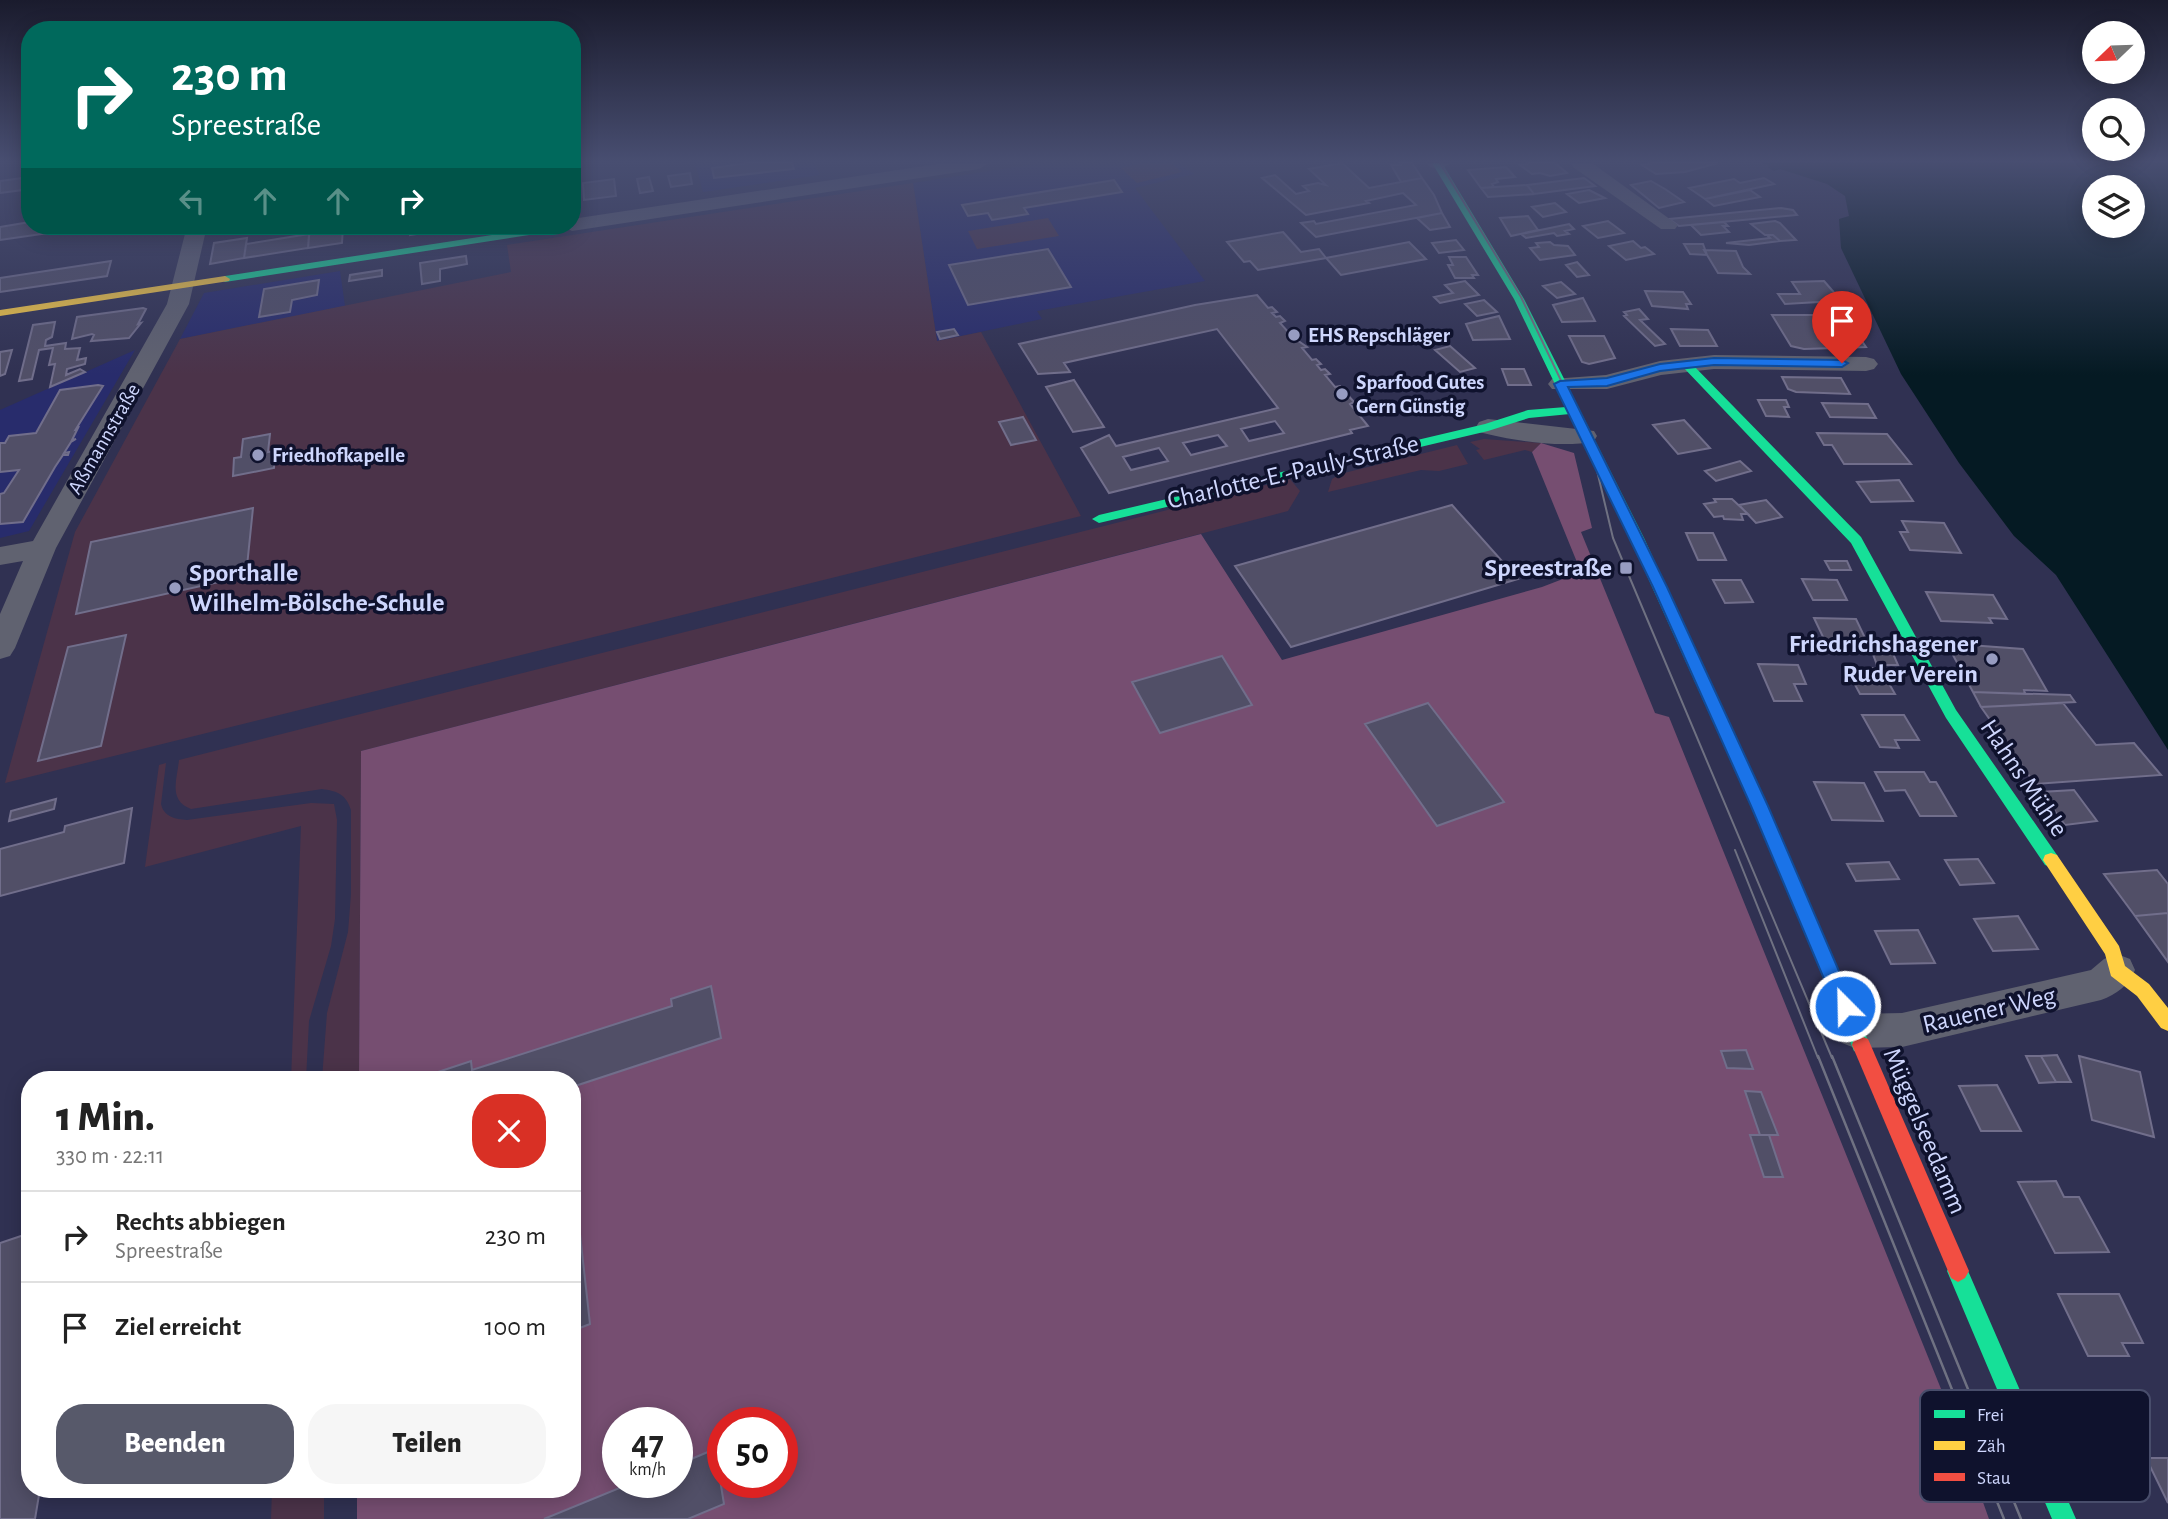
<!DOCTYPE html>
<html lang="de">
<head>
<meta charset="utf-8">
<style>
	body { margin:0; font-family:"Alegreya Sans",sans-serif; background:#f6f6f6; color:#222; height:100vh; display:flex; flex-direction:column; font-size:26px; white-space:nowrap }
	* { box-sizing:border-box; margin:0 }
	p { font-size:23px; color:#767676 }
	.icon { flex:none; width:38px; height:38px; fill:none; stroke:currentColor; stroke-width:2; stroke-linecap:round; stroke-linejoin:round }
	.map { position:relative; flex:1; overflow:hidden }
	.side { position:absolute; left:21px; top:1071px; width:560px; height:427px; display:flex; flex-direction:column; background:#fff; border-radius:28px; box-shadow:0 4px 18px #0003 }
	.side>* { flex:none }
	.hud { position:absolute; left:21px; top:21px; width:560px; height:214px; border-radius:28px; box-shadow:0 4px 18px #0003; background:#00695c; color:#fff; overflow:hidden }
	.needle { width:46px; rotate:247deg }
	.buttons { position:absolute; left:2082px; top:21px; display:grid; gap:14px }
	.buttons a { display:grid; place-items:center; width:63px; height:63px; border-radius:50%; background:#fff; box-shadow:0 4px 18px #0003; font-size:35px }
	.speed { position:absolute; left:602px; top:1407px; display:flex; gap:14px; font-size:35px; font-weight:700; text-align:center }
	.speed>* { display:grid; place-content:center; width:91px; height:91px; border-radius:50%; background:#fff; box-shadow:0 4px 18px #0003; line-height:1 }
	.speed small { font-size:18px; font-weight:400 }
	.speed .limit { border:10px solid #d22; background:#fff; color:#111 }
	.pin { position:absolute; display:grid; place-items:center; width:60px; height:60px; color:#fff; margin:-72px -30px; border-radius:50% 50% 50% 0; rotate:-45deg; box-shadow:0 0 7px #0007 }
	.pin .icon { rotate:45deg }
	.me { position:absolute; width:77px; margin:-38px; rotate:337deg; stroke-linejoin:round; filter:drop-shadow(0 0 5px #0008) }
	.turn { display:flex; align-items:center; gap:24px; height:147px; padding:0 35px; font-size:32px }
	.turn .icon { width:91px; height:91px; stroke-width:2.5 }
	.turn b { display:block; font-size:49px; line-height:60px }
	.lanes { display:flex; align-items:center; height:66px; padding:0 35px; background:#0003; justify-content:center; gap:35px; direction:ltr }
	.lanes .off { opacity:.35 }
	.round { display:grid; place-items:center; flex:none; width:74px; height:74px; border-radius:28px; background:#f6f6f6 }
	.overview { display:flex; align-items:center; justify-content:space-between; height:119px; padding:0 35px }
	h1 { font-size:42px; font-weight:800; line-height:52px }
	.action { display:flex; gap:14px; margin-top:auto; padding:14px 35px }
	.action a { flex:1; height:80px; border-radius:28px; background:#57596a; color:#fff; font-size:28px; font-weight:800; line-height:80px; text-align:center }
	.action a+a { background:#f6f6f6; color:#222 }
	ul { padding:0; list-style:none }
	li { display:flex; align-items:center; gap:21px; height:91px; padding:0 35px; border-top:2px solid #e0e0e0 }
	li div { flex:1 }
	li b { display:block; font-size:26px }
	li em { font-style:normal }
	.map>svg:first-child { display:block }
	.built { fill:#282c6c }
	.green { fill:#4b3349 }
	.forest { fill:#764e71; fill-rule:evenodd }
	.water { fill:#051a23; fill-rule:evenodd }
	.building { fill:#514f67; stroke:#716e8b; stroke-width:2; fill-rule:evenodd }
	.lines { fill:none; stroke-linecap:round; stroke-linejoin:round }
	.street { fill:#606270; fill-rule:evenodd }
	.fast { fill:#16e098; fill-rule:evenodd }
	.slow { fill:#ffcf43; fill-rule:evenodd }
	.jam { fill:#f24e42; fill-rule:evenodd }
	.tram-far1 { stroke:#6f7182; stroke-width:2 }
	.tram { stroke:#6f7182; stroke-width:2.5 }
	.route { fill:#1a73e8; stroke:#114b97; stroke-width:2 }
	.poi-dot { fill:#979cc1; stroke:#0f122d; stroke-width:2.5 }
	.labels { text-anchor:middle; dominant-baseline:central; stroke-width:7; stroke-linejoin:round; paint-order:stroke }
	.far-poi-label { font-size:21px; font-weight:bold; fill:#ced6fd; stroke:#0f122d; text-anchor:start }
	.far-street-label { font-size:21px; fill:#ced6fd; stroke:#0f122d }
	.street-label { font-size:26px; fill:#ced6fd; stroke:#0f122d }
	.poi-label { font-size:26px; font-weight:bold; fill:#ced6fd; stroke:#0f122d; text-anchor:end }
	.key { fill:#0f122d; stroke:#484d6b; stroke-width:2 }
	.key-label { font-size:19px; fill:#ced6fd }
</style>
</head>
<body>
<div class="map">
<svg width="2168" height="1519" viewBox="0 0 2168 1519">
	<rect width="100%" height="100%" fill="#303152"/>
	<path class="built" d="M695,163H814L820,175L703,192Z
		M1040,163H1180L1194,174L1135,188L1205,281L1037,311L1042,319L937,341L913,183Z
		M340,271L345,306L180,339L204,293Z
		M135,350L29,531L0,538V410Z"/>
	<path class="green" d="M1143,163H1171L1182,172L1137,183L1121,168Z
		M913,183L937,341L981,332L1081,516L5,783L75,532L180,339L511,272L507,245Z
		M1048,218L1059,236L977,249L968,231Z
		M1484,439L1541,443L1532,452L1525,450L1484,460L1476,450L1480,449L1470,442Z
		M1457,445L1468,464L1439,471L1421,470L1328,492L1332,479L1340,474Z
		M1290,479L1300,491L1288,511L361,751L359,1080L322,1079L327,1013L348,932L351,894V810C346,794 337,791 322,789L191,809C168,800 177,780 179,760Z
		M166,763L161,804C164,817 175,819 187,820L311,803L334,804L337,820L335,919L331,946L309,1021L306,1080H291L301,826L145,867L159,765Z
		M272,1489H324V1519H271Z"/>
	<path class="forest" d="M1541,443L1574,453L1592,528L1581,532L1655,713L1669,717L1954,1421L1989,1519H357V1489H572V1080H359L361,751L1201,534L1282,660L1542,587L1581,572L1532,452ZM618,1423H677V1482H618ZM723,1423H782V1482H723Z"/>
	<path class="water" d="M1761,163H2168V750L2056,575L2014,536L1959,463L1901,374L1841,248L1839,219L1849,216L1845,196L1827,184L1780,169L1774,171L1767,167L1770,166ZM2095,187H2133V226H2095Z"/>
	<path class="building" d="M748,163H792L794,169L714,178L712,168Z
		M1342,163L1369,188L1422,178L1434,195L1442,213L1316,237L1301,223L1314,221L1316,224L1416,205L1403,193L1366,201L1369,203L1306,215L1262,178L1275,175L1296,194L1309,191L1303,186L1318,183L1326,185L1309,169Z
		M1400,163H1412L1422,178L1401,182L1391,165H1401Z
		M1529,163H1555L1567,173L1550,176L1540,173L1532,174L1520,165Z
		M1652,163H1718L1685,172L1656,174L1642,165Z
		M1506,167L1515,177L1496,179L1498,182L1492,184L1494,187L1481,188L1468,170Z
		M690,173L692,184L671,187L668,176Z
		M30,177V189L0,193V181Z
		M649,177L653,191L640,193L637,179Z
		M1584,178L1595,186L1534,194L1527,185Z
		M1764,178L1774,184L1705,199L1689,188L1734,179L1740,183Z
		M614,179L616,196L584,200L583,183Z
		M1114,180L1122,192L1024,208L1028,214L992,220L988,213L968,216L962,205Z
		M1651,181L1665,189L1684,202L1659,208L1631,185Z
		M1527,185L1534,194L1488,197L1481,188Z
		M1589,190L1605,198L1579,203L1567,194Z
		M1750,190L1760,197L1714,206L1705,199Z
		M1555,203L1566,212L1543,217L1532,207Z
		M1781,208L1793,210L1797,215L1679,226L1669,219Z
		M1442,213L1450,227L1430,230L1417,218Z
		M1528,216L1538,230L1511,236L1500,218Z
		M1608,221L1624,233L1598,238L1583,226Z
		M1775,221L1780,223L1796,240L1780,241L1773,235H1765L1751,224Z
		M30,222V226H97L0,240V227Z
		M1724,222L1728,226H1723L1729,232L1701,235L1691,225Z
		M1569,224L1574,229L1565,231L1569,234L1557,236L1554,233L1526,238L1521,234Z
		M310,226H320L319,231L343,227L342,243L308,248Z
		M409,226H465L410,235Z
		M1283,232L1301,252L1319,249L1326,258L1258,270L1250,261L1244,262L1227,242Z
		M309,234L308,248L244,258L246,244Z
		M1767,235H1773L1780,241L1749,245L1726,243L1770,238Z
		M247,238L244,258L210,264L214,243Z
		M1456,240L1464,250L1439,253L1432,243Z
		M1633,241L1641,248L1645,247L1654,254L1626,260L1609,246Z
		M1409,242L1426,259L1341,275L1326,258Z
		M1550,242L1554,245L1568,246L1575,255L1540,260L1530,248L1539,247L1536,243Z
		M1684,244H1703L1707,255L1690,254Z
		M1048,249L1071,287L968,305L949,265Z
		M1704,250L1736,251L1743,267L1750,274L1718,273Z
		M466,256L467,264L440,269V281L422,284L420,263Z
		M1449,257H1466L1478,275H1472L1474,278H1455L1448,265H1453Z
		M111,261L107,276L0,292V278Z
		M1577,262L1589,275L1577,277L1566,265Z
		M382,270V276L349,281L350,275Z
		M319,280L317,295L292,300L290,312L259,317L264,289Z
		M1465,281L1479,295L1440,303L1434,297L1453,293L1445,285Z
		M1824,281L1838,297H1832L1835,301L1785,304L1778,294H1800L1792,282Z
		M1561,282L1575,294L1557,298L1543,286Z
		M1645,291L1683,292L1691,304H1686L1688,309L1652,306Z
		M1257,295L1268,308L1272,307L1277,312L1272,313L1276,317L1280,316L1285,321L1280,323L1289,333L1294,332L1298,337L1294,338L1307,347L1302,348L1312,360L1316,359L1321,364L1317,365L1321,370L1325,369L1330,374L1325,375L1335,387L1340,386L1354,402L1350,404L1368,426L1350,430L1352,433L1109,493L1081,448L1109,435L1116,446L1278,408L1217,329L1064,363L1070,372L1038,374L1019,344L1195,305ZM1275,421L1284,433L1249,441L1241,429ZM1218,435L1227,446L1191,455L1183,443ZM1159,448L1168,461L1131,470L1123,457Z
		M1583,298L1595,321L1562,322L1553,305Z
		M1484,300L1497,312L1477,316L1465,304Z
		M143,308L146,309L138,324L141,323L129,338L91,341L94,335L92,334L72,339L77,317Z
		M1639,309L1648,319L1640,320L1665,344L1655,346L1624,316L1627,315L1624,312Z
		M1772,315H1844L1866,347L1804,349L1791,346Z
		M1499,316L1510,339L1473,340L1466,324Z
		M55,322L52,337L46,340L45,346L66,343L65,349L80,348L77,360L86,358L85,364L67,369L66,375L80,369L85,372L50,387L55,364L49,365L53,348L39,350L32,379L19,381L33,325Z
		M954,329L958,335L940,339L937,332Z
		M1671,329L1708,330L1717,346H1680Z
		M1569,336H1604L1615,358L1589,364L1582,362Z
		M1450,346L1475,368L1460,372L1435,350Z
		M12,350L5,374L0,376V352Z
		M1502,369H1524L1531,385H1508Z
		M1782,377L1841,378L1850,394L1796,392L1788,389Z
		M1074,380L1104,427L1073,432L1046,387Z
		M98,385L103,386L76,429L78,428L72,440L76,439L71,442L64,453L69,452L68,455H63L55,467L23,522L0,524V494L4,493L19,470L0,472V443H5L9,436L36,433L60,390Z
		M1758,400H1786L1789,407H1784L1789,417L1766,416Z
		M1822,403L1868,404L1876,418L1830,417Z
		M1023,417L1036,440L1011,445L999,422Z
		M1684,420L1710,448L1678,454L1653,425Z
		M1817,433L1887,434L1911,464H1844L1832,445H1824Z
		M270,434L268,452L275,451L274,468L233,476L234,458L241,457L243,439Z
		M1740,461L1751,471L1716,481L1705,471Z
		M1899,480L1913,501L1871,502L1857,482Z
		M1714,499H1732L1748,514H1741L1743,520L1724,519L1723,516L1714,517L1704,504L1716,502Z
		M1766,500L1782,517L1756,523L1739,505Z
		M1452,505L1518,579L1291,647L1235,566Z
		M253,508L246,576L76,614L91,542Z
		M1902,521L1944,523L1961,553L1910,550L1900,532H1908Z
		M1686,533H1713L1726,560H1698Z
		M1825,561H1847L1851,570H1830Z
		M1802,579L1837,580L1847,600H1813Z
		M1713,580H1741L1753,602L1725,603Z
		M1926,592L1993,595L2007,619L1989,618L1992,623L1941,621Z
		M1814,618L1856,619L1866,640L1824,639Z
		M126,635L101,746L38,761L68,647Z
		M1866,640L1886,641L1891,649H1871Z
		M1969,645L2023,649L2047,691L2024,690L2025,694L1973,692L1948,646Z
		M1871,649H1891L1898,665H1877Z
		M1222,656L1252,705L1160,733L1132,682Z
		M1758,664L1798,665L1806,684H1794L1802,701H1774Z
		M1846,668H1880L1895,694H1860Z
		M1973,692L2070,695L2075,702L1981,707Z
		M1428,703L1504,802L1437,826L1365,724Z
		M2063,703L2096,745L2134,743L2161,775L2035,784L1981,707Z
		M1862,715H1904L1919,740H1895L1899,748L1880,747Z
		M1875,772H1924L1930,782H1936L1956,816H1920L1905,790L1885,791Z
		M1814,782L1864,783L1883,821L1832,820Z
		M2074,790L2097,821L2065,825L2041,792Z
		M56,799L54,809L9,821L11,811Z
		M132,808L124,863L0,896V849L64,832L65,826Z
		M1978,859L1994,883L1960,885L1945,860Z
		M1889,862L1899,879L1856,881L1847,864Z
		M2157,870L2168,884V913L2135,916L2104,874Z
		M2168,913V962L2135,916Z
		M2018,916L2038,949L1993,951L1974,919Z
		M1918,930L1935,963L1891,964L1875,931Z
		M711,986L721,1038L572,1087V1080H439L438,1072L471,1061L472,1070L672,1006L671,999Z
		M1746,1050L1753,1069L1727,1068L1721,1051Z
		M2057,1055L2071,1082H2056L2041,1056Z
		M2026,1056H2041L2056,1082L2039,1083Z
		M2079,1056L2140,1072L2154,1137L2092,1120Z
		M1997,1085L2021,1131H1981L1959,1086Z
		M1745,1091L1761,1092L1778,1135H1760Z
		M1750,1135H1769L1783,1177H1764Z
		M2056,1181L2064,1197H2079L2109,1252L2055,1253L2018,1182Z
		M578,1216L590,1324L572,1331V1218Z
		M30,1233V1489H40L35,1519H0V1243Z
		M2058,1294H2119L2143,1343H2122L2129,1356H2088Z
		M715,1449L724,1504L688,1519H544L634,1482H677V1465Z
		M2146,1458H2168V1503Z"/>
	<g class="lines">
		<path class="street" d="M944,163H989L979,169L572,231L562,226H572V219Z
			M1427,163H1451L1441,169L1430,167Z
			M1571,163H1592L1678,225L1675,229H1661L1573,167Z
			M187,226H207L189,304L56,548L15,648L10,656L0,659V614L23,561L0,565V547L33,541L167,304Z
			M1714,355L1866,357L1874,359L1878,364L1874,369L1866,371L1714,369L1661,375L1607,389H1552L1548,384L1552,379L1606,375L1660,361Z
			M1488,419L1594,431L1597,436L1594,441C1563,449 1510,440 1479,432L1476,427L1479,422Z
			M2117,954L2130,959L2135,970C2128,986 2117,994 2101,1000L1902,1047L1855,1048L1842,1043L1836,1031L1842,1019L1855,1014L1902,1013L2091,970L2104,959Z"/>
		<path class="fast" d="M1432,163H1442L1524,299L1644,538L1767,806L1870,1045L1868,1051L1861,1054L1854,1051L1751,806L1630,538L1570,414L1529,418L1488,431L1099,523L1092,519L1099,515L1485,424L1528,410L1566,407L1514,299Z
			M572,225L573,226L572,228L568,229L225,282L220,279L225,276L550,226Z
			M1686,361L1690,362L1861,537L1956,710L2057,855L2059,860L2057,865L2051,867L2045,865L1946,718L1851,543L1682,366L1680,364Z
			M1958,1260L1965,1264L2076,1519H2052L1947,1271L1951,1264Z"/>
		<path class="slow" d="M225,276L230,279L229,281L0,316V310Z
			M2051,853L2057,855L2119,946L2125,966L2149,984L2168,1008V1031L2161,1028L2137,996L2111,976L2105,954L2043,860L2045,855Z"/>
		<path class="jam" d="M1861,1036L1868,1039L1969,1271L1965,1278L1958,1282L1951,1278L1852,1045L1854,1039Z"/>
		<path class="tram-far1" d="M1440,163L1521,297L1590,441L1613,538L1832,1058
			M1735,850L1818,1058"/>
		<path class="tram" d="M1818,1056L2004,1519
			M1832,1056L2021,1519"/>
	</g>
	<linearGradient id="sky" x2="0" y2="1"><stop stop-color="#1a1b2d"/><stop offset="0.43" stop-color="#484e71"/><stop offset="1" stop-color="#484e71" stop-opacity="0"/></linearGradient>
	<rect width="2168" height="375" fill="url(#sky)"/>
	<path class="route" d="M1714,358L1842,360L1848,363L1842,367L1714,365L1660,371L1607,386L1568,387L1667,587L1768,806L1854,1006L1852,1012L1845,1015L1838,1012L1751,806L1653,587L1554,384L1560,381L1607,378L1660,364Z"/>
	<g class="poi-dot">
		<circle cx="1294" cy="335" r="7"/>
		<circle cx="1342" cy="394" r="7"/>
		<circle cx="258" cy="455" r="7"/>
		<rect x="1619" y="561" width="14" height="14" rx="3.5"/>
		<circle cx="175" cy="588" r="7"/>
		<circle cx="1992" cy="659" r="7"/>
	</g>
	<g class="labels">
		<g class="far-poi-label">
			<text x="1308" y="335">EHS Repschläger</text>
			<text x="1356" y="382">Sparfood Gutes<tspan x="1356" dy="24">Gern Günstig</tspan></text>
			<text x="272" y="455">Friedhofkapelle</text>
		</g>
		<g class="far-street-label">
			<text transform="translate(104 439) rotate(-60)">Aßmannstraße</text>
		</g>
		<g class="street-label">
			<text transform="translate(1293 472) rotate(-13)">Charlotte-E.-Pauly-Straße</text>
			<text transform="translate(2024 778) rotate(56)">Hahns Mühle</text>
			<text transform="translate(1989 1010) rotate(-13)">Rauener Weg</text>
			<text transform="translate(1925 1131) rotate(67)">Müggelseedamm</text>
		</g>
		<g class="poi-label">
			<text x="1612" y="568">Spreestraße</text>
			<text x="189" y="573" text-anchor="start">Sporthalle<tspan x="189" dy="30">Wilhelm-Bölsche-Schule</tspan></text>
			<text x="1978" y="644">Friedrichshagener<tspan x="1978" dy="30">Ruder Verein</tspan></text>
		</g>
	</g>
	<rect x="1920" y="1390" width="230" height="112" rx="10" class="key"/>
	<rect x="1934" y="1410" width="31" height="8" fill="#16e098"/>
	<rect x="1934" y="1441" width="31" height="9" fill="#ffcf43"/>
	<rect x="1934" y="1473" width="31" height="8" fill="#f24e42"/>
	<g class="key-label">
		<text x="1977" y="1421">Frei</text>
		<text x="1977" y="1452">Zäh</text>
		<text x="1977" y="1484">Stau</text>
	</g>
</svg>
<div class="buttons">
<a><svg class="needle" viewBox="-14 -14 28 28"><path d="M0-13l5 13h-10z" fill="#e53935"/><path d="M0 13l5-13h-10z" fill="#767676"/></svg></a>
<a><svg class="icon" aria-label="search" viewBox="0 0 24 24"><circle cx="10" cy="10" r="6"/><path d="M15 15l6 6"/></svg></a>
<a><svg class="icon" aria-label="layers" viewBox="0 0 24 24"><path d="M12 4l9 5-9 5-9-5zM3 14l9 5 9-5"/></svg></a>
</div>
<div class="speed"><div>47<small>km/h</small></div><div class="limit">50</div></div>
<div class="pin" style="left:1842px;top:363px;background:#d93025"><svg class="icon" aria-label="arrive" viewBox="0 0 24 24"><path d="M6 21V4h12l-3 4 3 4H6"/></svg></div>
<svg class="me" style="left:1845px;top:1006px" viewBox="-20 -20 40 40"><circle r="17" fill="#1a73e8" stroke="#fff" stroke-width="3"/><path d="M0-11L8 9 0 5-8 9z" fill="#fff"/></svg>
<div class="hud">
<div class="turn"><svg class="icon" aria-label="right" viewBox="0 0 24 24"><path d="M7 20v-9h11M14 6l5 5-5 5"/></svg><div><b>230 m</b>Spreestraße</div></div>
<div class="lanes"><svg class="icon off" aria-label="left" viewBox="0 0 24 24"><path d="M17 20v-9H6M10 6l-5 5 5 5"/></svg><svg class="icon off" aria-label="ahead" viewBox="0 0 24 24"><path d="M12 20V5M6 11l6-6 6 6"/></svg><svg class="icon off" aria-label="ahead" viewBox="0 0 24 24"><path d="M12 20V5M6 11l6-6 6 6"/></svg><svg class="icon" aria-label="right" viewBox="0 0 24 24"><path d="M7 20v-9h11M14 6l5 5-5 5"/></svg></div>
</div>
<section class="side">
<div class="overview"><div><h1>1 Min.</h1><p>330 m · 22:11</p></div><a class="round" style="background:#d93025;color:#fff"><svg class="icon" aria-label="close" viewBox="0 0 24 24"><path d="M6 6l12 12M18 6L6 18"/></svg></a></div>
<ul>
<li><svg class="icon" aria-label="right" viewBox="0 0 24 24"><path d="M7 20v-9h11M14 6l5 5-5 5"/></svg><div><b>Rechts abbiegen</b><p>Spreestraße</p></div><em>230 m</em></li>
<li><svg class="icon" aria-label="arrive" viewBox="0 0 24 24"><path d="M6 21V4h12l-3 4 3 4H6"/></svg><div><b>Ziel erreicht</b></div><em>100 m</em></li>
</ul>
<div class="action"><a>Beenden</a><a>Teilen</a></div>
</section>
</div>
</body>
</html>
